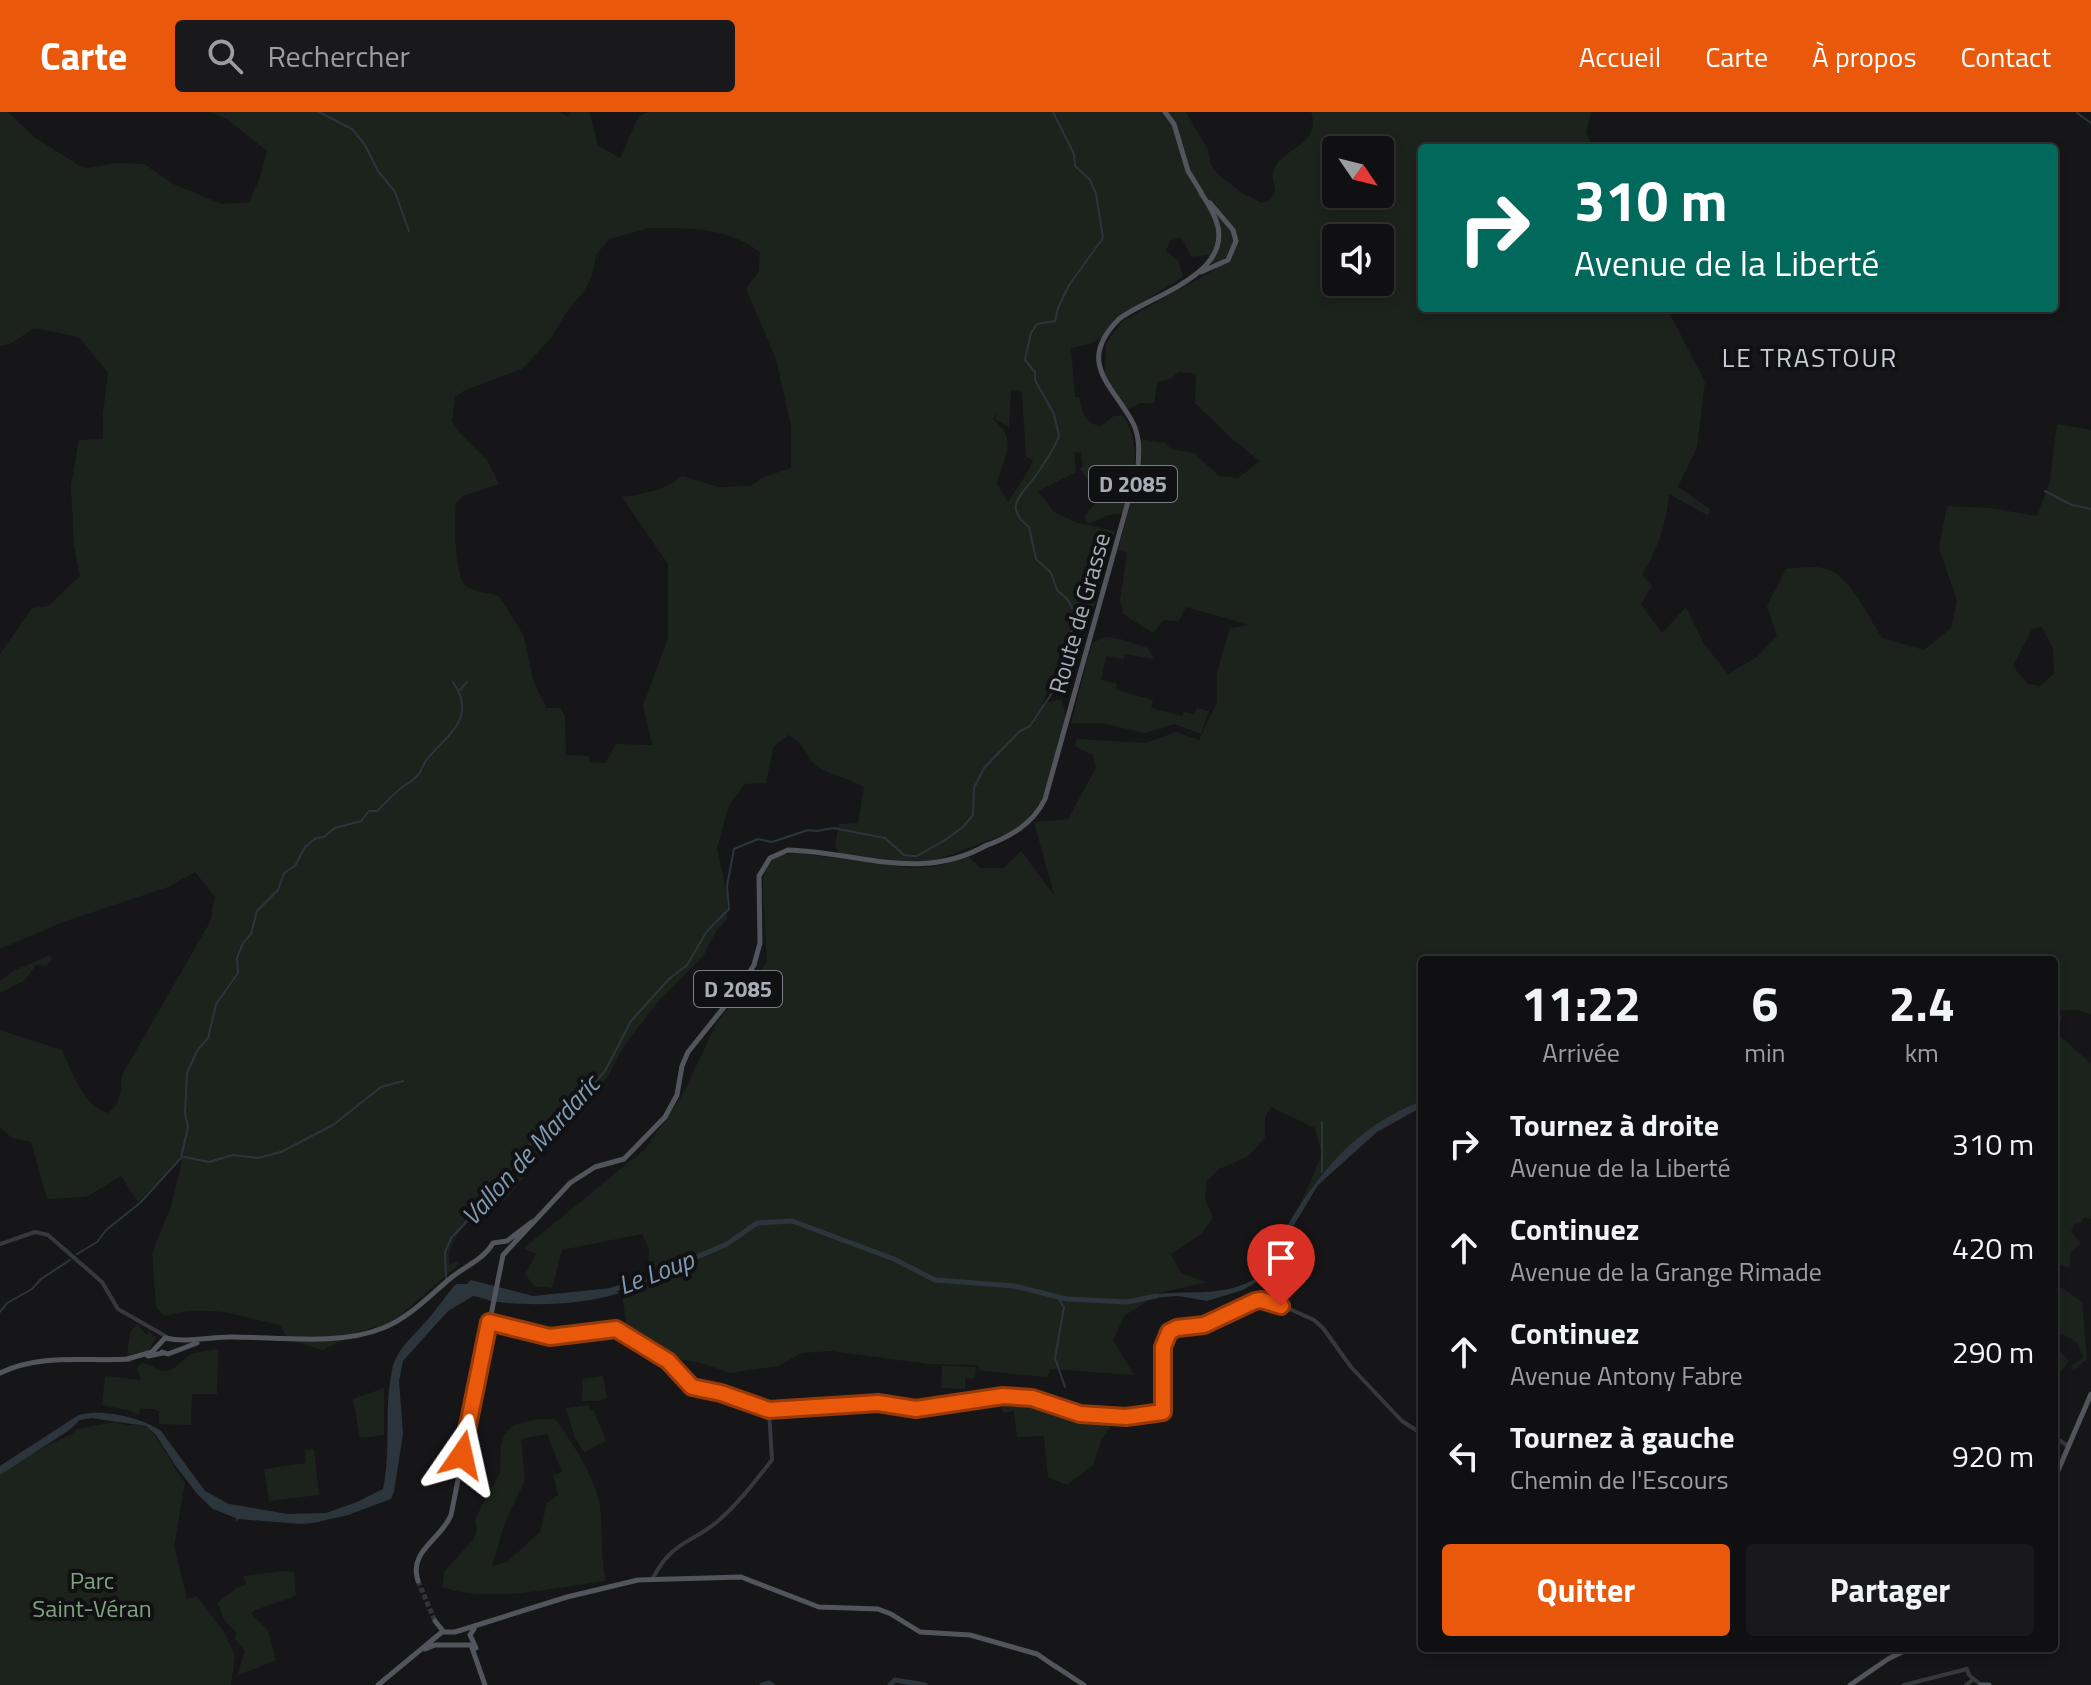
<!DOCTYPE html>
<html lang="fr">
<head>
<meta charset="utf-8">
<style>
	body { margin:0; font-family:"Titillium Web",sans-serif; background:#19191b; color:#f1f3f6; height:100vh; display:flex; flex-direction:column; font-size:30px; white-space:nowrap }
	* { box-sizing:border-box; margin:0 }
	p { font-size:26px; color:#9c9d9f }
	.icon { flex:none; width:44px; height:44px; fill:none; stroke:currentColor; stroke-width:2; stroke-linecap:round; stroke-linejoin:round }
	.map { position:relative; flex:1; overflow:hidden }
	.sheet { position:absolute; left:1418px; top:844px; width:640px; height:696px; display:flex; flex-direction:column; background:#101012; border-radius:8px; box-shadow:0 4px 12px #0003,0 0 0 2px #303032 }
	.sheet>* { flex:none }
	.guide { position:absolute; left:1418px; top:32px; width:640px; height:168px; border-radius:8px; box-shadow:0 4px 12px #0003,0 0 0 2px #303032; background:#00695c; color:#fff; overflow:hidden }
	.needle { width:52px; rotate:125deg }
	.buttons { position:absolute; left:1322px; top:24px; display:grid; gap:16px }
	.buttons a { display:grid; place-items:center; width:72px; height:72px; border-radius:8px; background:#101012; box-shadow:0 4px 12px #0003,0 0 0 2px #303032; font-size:40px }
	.pin { position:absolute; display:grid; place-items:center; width:68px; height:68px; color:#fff; margin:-82px -34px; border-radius:50% 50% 50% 0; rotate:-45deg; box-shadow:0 0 8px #0007 }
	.pin .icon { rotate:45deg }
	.me { position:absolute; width:88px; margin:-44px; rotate:11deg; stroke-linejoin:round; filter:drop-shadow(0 0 6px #0008) }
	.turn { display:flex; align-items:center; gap:28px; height:168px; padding:0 24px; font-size:36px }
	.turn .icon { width:104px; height:104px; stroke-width:2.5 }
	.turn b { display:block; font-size:56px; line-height:68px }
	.eta { display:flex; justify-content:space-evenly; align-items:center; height:136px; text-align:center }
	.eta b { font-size:48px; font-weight:700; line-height:56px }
	.button { display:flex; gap:16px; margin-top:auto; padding:16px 24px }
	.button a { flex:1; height:92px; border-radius:8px; background:#ea580c; color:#fff; font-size:32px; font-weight:700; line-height:92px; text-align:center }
	.button a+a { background:#19191b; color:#f1f3f6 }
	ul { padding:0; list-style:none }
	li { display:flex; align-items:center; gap:24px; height:104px; padding:0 24px }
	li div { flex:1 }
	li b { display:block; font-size:30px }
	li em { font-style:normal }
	header { display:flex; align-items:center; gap:48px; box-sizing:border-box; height:112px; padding:0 40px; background:#ea580c; color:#fff }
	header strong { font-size:38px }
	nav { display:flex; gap:44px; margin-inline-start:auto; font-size:28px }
	.search { width:560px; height:72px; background:#19191b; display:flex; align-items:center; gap:20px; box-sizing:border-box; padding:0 28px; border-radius:8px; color:#9c9d9f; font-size:30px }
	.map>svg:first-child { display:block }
	.green { fill:#1c231d; fill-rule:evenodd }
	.water { fill:#2c353c }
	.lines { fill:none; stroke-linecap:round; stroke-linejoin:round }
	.stream { stroke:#2c353c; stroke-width:2 }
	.river { stroke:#2c353c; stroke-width:5 }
	.major-tunnel { stroke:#333438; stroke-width:5; stroke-dasharray:5 2.5; stroke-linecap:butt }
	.minor { stroke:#37383d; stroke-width:4 }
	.major { stroke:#53555c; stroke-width:5 }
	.route-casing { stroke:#983908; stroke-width:20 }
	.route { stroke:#ea580c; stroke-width:14 }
	.labels { text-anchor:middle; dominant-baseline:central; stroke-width:8; stroke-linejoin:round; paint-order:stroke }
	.shield { fill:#111113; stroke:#7b7e86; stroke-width:2 }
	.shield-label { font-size:22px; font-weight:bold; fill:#a8adb8 }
	.street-label { font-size:24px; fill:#a8adb8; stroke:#111113 }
	.park-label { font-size:24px; fill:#7fa381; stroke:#111113 }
	.neighbourhood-label { font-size:26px; letter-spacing:2px; fill:#c9ccd4; stroke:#111113 }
	.water-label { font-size:26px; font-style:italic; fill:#7f9bb3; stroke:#111113 }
</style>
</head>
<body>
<header>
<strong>Carte</strong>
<div class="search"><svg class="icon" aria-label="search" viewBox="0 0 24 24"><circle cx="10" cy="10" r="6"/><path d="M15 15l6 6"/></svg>Rechercher</div>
<nav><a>Accueil</a><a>Carte</a><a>À propos</a><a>Contact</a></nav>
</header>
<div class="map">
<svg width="2091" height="1573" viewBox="0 0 2091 1573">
	<rect width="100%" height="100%" fill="#161618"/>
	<path class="green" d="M0,0H8L34,25L80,54L87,56L116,51L144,52L173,72L222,92L249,90L260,66L267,39L228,8L210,0H560L568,5L572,0H589L598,33L620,46L639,4L648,0H1186L1208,38L1211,53L1219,63L1242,81L1262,91L1270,88L1275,80C1275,74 1272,67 1273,61C1277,36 1323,36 1311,0H1591L1586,21L1594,36H1422V196H1667L1705,270L1697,335L1678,375L1711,398L1707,403L1669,382C1666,413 1658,437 1642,463L1652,474L1641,492L1662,521L1686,495L1704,532L1728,562L1757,545L1777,524L1767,494L1786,457C1801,455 1824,452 1837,462C1856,477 1869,506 1882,526L1924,538L1951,516L1957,489L1939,436L1947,394L1990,396L2037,404L2050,368L2057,312L2091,318V902L2077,898L2054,899V848H1422V989C1367,1010 1328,1048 1298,1097L1322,1043L1315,1016L1271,995L1265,1005V1026L1247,1045L1219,1057L1207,1069L1205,1086L1213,1106L1201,1122L1171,1142L1181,1161L1206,1170L1160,1181L1124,1204L1113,1228L1134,1263L1051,1257L1047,1265L981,1259L977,1253L929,1252L831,1239L802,1241L778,1254L730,1261L701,1251L672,1246L624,1217L626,1208L622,1183L647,1171L649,1137L642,1122L562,1138L552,1176L534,1174L525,1162L536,1142L524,1136L646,1036L683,982L717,910L767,850C766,833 765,815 764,798C762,770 758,743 796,741L911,756L939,754L968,744L980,756H1004L1021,739L1054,783L1034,710L1068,707L1096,656L1093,643L1075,634L1077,627L1146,631L1176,620L1199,628L1217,590V561L1230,516L1250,513L1186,495L1179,509L1163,508L1153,521L1123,502L1120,488L1127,441L1118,438L1139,359L1140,327L1165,331L1171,337L1194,341L1219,364L1238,366L1260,349L1231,326L1195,291L1196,262L1179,260L1170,267L1158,270L1154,291H1140L1128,297L1105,267L1106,232L1114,220L1123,209L1216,157L1208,143L1191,145L1181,125L1170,129L1166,139L1179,149L1183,165L1115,207L1103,225L1090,232L1071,236L1075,285H1079C1082,299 1084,312 1101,314L1114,304L1123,303C1144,338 1132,365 1123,402L1108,403L1090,411L1086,409L1085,403L1096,391L1098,382L1080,357L1083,354L1081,341L1074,340L1076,360L1038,379L1054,400L1078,411L1115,419L1090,510L1076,509L1079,519L1074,531L1081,537C1075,548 1070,562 1056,562L1042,592L1062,587L1066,606L1042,687L1031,705L1011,720L934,749L902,750L839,741L835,734L839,712L858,711L864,675C850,667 834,664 820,656C806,647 806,631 788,623L773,636L766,671L745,672L729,693L717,736L727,783V807L716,819L704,843L656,892L622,937L607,966L559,1019L505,1089L501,1078C484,1094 441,1128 450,1153L457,1149L459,1152L400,1204L386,1212L358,1220L323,1238L289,1228L280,1213C236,1204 210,1191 165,1204L156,1195L152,1141L171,1094L182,1050L179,1043V1048L138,1090L121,1064L86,1085L47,1087L31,1030L12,1026L0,1015V918L62,938C72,959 83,994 108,1001C121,993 121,977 122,963L210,810L215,785L195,760L168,775L66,809L0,837V542L32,496L48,494L80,464L74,434L71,373L79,328L103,327V301L108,261L79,225L34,216L10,232L0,234ZM1336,38H1380V82H1336ZM649,116C691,116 726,115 760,140L759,159L746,177L776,247L791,314V356L761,366L751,374L718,375L682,364C666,378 643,382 622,385L668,452V526L643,593L652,633L616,632L606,651L590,650L588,644L566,643L565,604L560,596H546L533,568L524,524L499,484C490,481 475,480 467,475C454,468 454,406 456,391L463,384L499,372L487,348L459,320L452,309L455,285L465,278L522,257L551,226L566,201L584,179L592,164L596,143L609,127ZM1336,126H1380V170H1336ZM1011,278L1022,280L1026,345L1033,348C1027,364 1017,375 1008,390L997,372C1004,342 1019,329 993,307L996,300L995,307L1009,315ZM2042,515L2053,537L2054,562L2040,574L2027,572L2013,554L2032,517Z
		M1105,525L1120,527L1148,536L1154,547L1125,542L1124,547L1106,544L1101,568L1117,572L1116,578L1153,588L1151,596L1182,604L1184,600L1194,602L1197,596L1209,599L1201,622L1174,612L1145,621L1101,611H1071L1092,531Z
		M50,843L52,847L46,854L36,853L25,868L0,881V869L13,859Z
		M2054,904H2062L2058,922L2091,952V1107L2085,1105L2081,1111L2074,1112L2071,1120L2081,1132L2071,1139L2069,1156L2054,1151Z
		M2054,1176H2062L2082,1190L2087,1247L2074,1258L2071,1254L2083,1246C2078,1229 2077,1229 2059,1222L2060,1238L2069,1249L2054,1269Z
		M137,1212L147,1223L149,1219L156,1226L148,1239L127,1243L130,1221Z
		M218,1237L217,1282H192L191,1313L159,1312V1300L155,1297H140L139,1303L131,1299L102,1293L105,1264L141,1268L137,1257L141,1251C151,1251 156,1259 165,1259C178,1258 182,1246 192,1242C200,1239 210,1239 218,1237Z
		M942,1254L976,1255L975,1266H967L966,1261L965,1277L941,1276Z
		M603,1264L607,1286L600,1289H582L583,1267Z
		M384,1276V1323L360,1326L353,1287Z
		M997,1285L1027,1286L1057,1292L1081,1303L1108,1306L1111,1313L1101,1329L1093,1353L1067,1373L1048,1365L1044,1324L1017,1325L1014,1299L1004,1301Z
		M589,1293L590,1298L594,1299L606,1329L584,1340L575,1326L566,1296Z
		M538,1307H555C572,1330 596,1366 600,1395C603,1420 600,1444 606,1469C554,1475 493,1492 442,1475L444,1460L472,1429L477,1419L475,1407L500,1360L501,1332L505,1322L514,1313ZM547,1322L562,1360L553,1363L558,1383L547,1391L540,1420L507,1450L492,1454L505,1410L525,1369L521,1327Z
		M115,1310C125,1315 138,1311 147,1316C157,1321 176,1360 185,1371L174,1434L187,1487L197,1484L224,1520L235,1543L231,1573H0V1363L25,1345L73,1321L77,1317Z
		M314,1337L319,1383L269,1389L264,1357L306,1351L305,1338Z
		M284,1459L294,1460L296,1484L255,1498L251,1502L268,1518L276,1548L237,1564L245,1539L234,1526L236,1521L224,1507L217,1491L236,1476L246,1473L244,1464Z"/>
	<path class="water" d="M1422,989V995L1377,1020L1318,1073L1288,1123L1275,1156L1266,1164L1243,1178L1207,1189L1178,1184L1150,1186V1183C1187,1177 1224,1187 1258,1165C1273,1156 1274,1137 1282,1123C1317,1062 1354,1015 1422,989Z
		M471,1168L533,1184L612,1176L619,1181C584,1193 527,1195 491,1189C485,1187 480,1185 473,1184L448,1199L403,1249L399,1269L403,1322L394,1380L391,1387L348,1403L313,1411L301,1412L238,1407L236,1410V1406L213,1397L198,1383L175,1353L156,1323L146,1314L91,1306L80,1308L68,1319L0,1363V1354L77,1304C97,1295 144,1306 161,1319L205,1379L229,1392L288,1402L326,1401L357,1390L383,1377C392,1336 383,1294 393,1254C399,1234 417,1221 429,1206C439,1194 446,1183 456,1172H467Z"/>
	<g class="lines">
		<path class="stream" d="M319,0L352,17L365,33L378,59L395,80L409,119
			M2077,1L2091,11
			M2045,379L2072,393L2091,397
			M460,578L467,570
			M1322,1010V1060
			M184,1045L209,1050L233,1043L258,1046L281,1040L333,1013L381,975L403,969
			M77,1142L97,1130L106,1118L140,1091L181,1046L188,1015L185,1001L187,961L197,939L208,926L216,892L238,861L237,846L243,831L251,822L257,799L278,778L284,761L295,754L305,735L316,726L324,725L335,716L361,709L369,699H377C386,691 395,680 404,674C409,670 413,669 418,663C422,659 423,652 427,647C447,623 478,606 453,570
			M446,1166L445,1140L451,1126L495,1080L533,1028L554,1006L592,974L605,959L631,909L669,867L687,853L707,819L729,797L727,774L734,737L758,727L772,730L808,718L817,719L833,716L885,726L904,743L911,744H917L945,728L963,715L973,703L974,676L984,656L1019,620L1030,614L1052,581L1070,541V523L1077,506L1068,488L1057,478L1051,461L1036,447L1029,415C1001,394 1024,381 1037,362C1044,351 1055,337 1059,324L1054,302L1035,268V260L1025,248L1031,221L1037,212L1055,209L1058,196L1069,173L1103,126L1096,82L1090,68L1075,54L1074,42L1053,0
			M1057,1185L1064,1195L1055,1246L1065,1275
			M0,1200L7,1191L32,1177L41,1167L70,1148"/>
		<path class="river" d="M609,1179L649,1166L727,1132L757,1111L792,1109L894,1147L935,1168L1015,1174L1066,1187L1127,1190L1156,1184
			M762,1573L769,1571L772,1573
			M890,1573L895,1568L925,1573"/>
		<path class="major-tunnel" d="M418,1469L435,1509"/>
		<path class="minor" d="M0,1132L35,1120L48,1123L102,1170L118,1197L167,1225
			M490,1208L550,1225L616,1217L668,1249L692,1275L721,1281L769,1298L878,1291L916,1297L1003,1284L1032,1286L1080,1302L1126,1305L1163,1300V1235L1169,1220L1177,1216L1204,1213L1255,1189L1261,1188L1292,1198L1314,1208L1323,1216L1351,1255L1402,1309L1422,1322
			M491,1211L514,1217
			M2054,1325L2068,1334
			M653,1466C673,1428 691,1432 718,1409C739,1391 755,1369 772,1348L769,1298
			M1904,1573L1967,1557L1969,1563L1981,1573
			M1966,1573L1974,1567"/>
		<path class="major" d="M1165,0L1174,12L1188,59L1201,80
			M1201,160L1228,148L1236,129L1233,118L1210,91
			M985,734C1010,725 1033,712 1045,687L1138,354C1139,340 1140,325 1133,311C1113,273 1075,251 1119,207C1150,184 1228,164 1218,115C1215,102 1208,91 1201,81
			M162,1240L168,1242L197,1231
			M148,1244L163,1241
			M127,1247L152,1240L165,1226C187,1231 209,1225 231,1225C279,1225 339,1234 383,1216C409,1206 430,1183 452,1165C466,1154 485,1146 493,1131L507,1129L532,1110
			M0,1261C43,1241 85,1250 130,1247
			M2054,1368L2091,1282
			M418,1469C408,1439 441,1428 451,1403L503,1143L570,1071L595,1055L624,1047L665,1005L677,983L682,954L688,940L741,874L754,853L760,831L759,764L770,746L788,738C858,740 920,771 987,733
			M435,1509L443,1519
			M474,1517L470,1523L476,1536
			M425,1537L435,1533H471L485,1573
			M1055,1554L1084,1573
			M378,1573L442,1520H455L567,1485L638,1468L741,1465L819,1495L878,1497L891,1502L920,1520L970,1523L1037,1542L1056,1555
			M1850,1573L1888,1547L1910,1536
			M1981,1573H1989"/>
	</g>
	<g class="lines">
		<defs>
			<path id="route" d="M462,1343L489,1210L550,1225L616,1217L668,1249L692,1275L721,1281L769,1298L878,1291L916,1297L1003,1284L1032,1286L1080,1302L1126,1305L1163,1300V1235L1169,1220L1177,1216L1204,1213L1255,1189L1261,1188L1281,1194"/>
		</defs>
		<use href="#route" class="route-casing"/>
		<use href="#route" class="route"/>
	</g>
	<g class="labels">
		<g class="shield">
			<rect x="1089" y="354" width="88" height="36" rx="6"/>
			<rect x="694" y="859" width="88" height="36" rx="6"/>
		</g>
		<g class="shield-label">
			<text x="1133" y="372">D 2085</text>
			<text x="738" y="877">D 2085</text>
		</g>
		<g class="street-label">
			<text transform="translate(1079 501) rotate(-74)">Route de Grasse</text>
		</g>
		<g class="park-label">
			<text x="92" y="1468">Parc<tspan x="92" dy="28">Saint-Véran</tspan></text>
		</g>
		<g class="neighbourhood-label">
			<text x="1810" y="245">LE TRASTOUR</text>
		</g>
		<g class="water-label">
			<text transform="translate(530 1038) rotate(-48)">Vallon de Mardaric</text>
			<text transform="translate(656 1160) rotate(-21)">Le Loup</text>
		</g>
	</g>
</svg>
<div class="buttons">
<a><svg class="needle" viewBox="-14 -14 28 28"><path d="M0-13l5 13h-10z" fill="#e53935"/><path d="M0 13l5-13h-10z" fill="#9c9d9f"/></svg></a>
<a><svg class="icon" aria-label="sound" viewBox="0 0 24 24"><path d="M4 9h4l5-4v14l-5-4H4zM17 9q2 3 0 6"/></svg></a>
</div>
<div class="pin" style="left:1281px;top:1194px;background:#d93025"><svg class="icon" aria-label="arrive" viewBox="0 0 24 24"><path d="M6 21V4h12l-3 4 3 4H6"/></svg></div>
<svg class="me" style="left:462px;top:1343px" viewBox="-20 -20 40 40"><path d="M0-17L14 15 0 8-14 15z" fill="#ea580c" stroke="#fff" stroke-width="4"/></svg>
<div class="guide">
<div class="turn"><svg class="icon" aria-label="right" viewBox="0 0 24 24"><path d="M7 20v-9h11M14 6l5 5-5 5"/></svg><div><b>310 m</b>Avenue de la Liberté</div></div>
</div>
<section class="sheet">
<div class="eta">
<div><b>11:22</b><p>Arrivée</p></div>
<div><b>6</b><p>min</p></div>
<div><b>2.4</b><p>km</p></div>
</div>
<ul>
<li><svg class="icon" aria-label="right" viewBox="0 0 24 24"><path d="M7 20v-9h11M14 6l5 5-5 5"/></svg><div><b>Tournez à droite</b><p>Avenue de la Liberté</p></div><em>310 m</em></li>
<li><svg class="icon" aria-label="ahead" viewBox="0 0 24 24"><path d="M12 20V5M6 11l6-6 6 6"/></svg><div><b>Continuez</b><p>Avenue de la Grange Rimade</p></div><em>420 m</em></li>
<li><svg class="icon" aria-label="ahead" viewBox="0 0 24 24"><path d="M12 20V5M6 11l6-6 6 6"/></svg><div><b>Continuez</b><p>Avenue Antony Fabre</p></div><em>290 m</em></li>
<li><svg class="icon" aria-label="left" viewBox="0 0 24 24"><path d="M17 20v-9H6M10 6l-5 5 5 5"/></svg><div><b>Tournez à gauche</b><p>Chemin de l'Escours</p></div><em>920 m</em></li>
</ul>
<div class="button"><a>Quitter</a><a>Partager</a></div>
</section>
</div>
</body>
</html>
